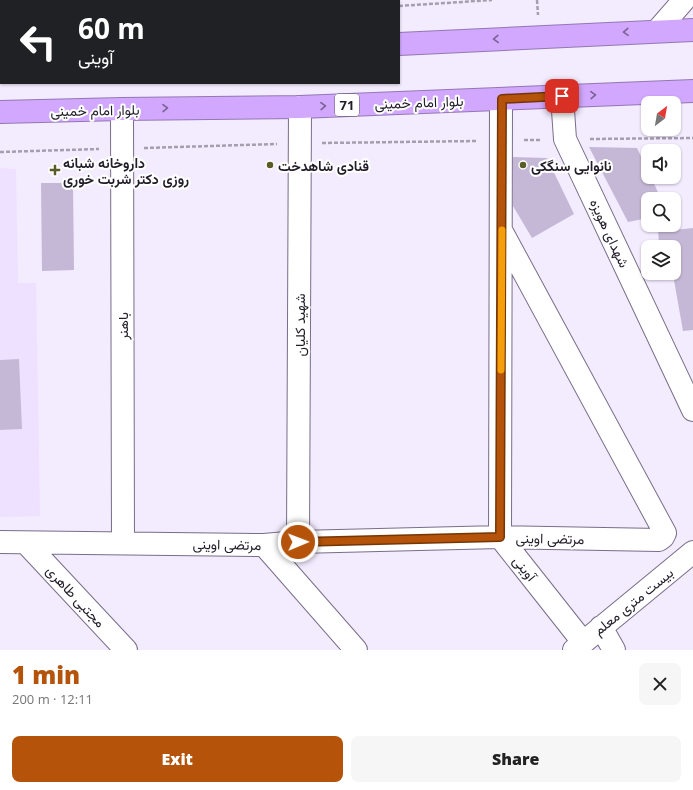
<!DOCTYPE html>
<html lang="en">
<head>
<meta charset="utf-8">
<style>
	body { margin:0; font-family:"Open Sans",Vazirmatn,sans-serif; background:#f6f6f6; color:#222; height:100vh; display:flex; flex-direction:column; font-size:15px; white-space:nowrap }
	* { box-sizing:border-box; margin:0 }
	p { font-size:13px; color:#767676 }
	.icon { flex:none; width:22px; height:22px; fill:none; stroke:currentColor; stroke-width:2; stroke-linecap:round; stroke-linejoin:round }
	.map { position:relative; height:650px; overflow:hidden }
	.sheet { display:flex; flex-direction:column; background:#fff; flex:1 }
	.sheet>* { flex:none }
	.banner { position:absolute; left:0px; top:0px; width:400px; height:84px; box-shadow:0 1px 3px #0004; background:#202124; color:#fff; overflow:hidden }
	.needle { width:26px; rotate:31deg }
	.tools { position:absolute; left:641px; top:96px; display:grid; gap:8px }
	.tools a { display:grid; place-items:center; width:40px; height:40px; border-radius:8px; background:#fff; box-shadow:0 1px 3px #0004; font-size:20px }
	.pin { position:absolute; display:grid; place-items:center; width:34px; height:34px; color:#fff; margin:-17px; border-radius:8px; box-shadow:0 2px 6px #0006 }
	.me { position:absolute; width:44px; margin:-22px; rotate:89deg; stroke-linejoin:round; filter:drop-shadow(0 0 3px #0008) }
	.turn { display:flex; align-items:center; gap:14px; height:84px; padding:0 12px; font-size:18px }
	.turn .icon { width:52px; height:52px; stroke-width:2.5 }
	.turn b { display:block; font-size:28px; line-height:34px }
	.round { display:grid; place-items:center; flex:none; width:42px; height:42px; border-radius:8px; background:#f6f6f6 }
	.overview { display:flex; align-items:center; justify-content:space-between; height:68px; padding:0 12px }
	h1 { font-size:24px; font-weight:800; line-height:30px; color:#b45309 }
	.button { display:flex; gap:8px; margin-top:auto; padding:8px 12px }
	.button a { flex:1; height:46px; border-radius:8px; background:#b45309; color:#fff; font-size:16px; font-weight:800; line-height:46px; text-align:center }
	.button a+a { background:#f6f6f6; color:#222 }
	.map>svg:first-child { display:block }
	.built { fill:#eee1ff }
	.building { fill:#c5b8d6 }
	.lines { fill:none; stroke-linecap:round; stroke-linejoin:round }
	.minor-casing { stroke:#796d88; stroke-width:24 }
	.highway-casing { stroke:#9477b3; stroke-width:24 }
	.path { stroke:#a59eae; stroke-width:2.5; stroke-dasharray:4 2; stroke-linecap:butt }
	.minor { stroke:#fff; stroke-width:22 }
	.highway { stroke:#d1a8fe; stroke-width:22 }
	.oneway { stroke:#7a6293 }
	.route-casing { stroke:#753606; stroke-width:10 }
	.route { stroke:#b45309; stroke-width:7 }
	.slow { stroke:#f59e0b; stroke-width:7 }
	.poi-dot { fill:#5b5b27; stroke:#fff; stroke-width:1.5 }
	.labels { text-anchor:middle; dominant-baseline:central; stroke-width:4; stroke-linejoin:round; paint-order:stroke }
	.shield { fill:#fff; stroke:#646168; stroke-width:1 }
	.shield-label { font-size:13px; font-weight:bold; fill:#221d28 }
	.street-label { font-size:14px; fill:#221d28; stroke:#fff }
	.poi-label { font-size:14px; font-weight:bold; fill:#221d28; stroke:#fff; text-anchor:start }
</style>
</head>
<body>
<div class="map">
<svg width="693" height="650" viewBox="0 0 693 650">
	<rect width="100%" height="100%" fill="#f3ebfe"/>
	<path class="built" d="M0,168L16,169L18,283H36L40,516L0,517Z"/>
	<path class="building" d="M589,147L637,148L648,171V177H651L661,199H648V218L628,222Z
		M513,157L547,158L574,214L532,238L513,206Z
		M41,183H73L74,270L42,271Z
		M658,225H673L675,230L693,228V330L683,331L674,280V247H659Z
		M19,359L22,429L0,430V360Z"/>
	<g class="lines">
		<defs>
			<path id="minor" d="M20,0V1
				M213,0L214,1
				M657,31L684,0
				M562,96L565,139L693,410
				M501,99L500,537L583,642
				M122,109L123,543
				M0,542L264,545L298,542L500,537L659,540L663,537L665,533L502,232
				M298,542L300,107
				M26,543L126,650
				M264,545L356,650
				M601,627L614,650
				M574,650L693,552"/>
			<path id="highway" d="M399,44L693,30
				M0,61H1
				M0,112L122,109L300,107L693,91"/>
		</defs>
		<use href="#minor" class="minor-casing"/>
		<use href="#highway" class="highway-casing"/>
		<path class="path" d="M537,0L538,15
			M399,6L492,0
			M590,139L693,138
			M524,140H541
			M322,143L477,141
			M144,148L277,144
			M0,152L99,149"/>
		<use href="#minor" class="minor"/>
		<use href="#highway" class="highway"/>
	</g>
	<defs><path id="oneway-chevron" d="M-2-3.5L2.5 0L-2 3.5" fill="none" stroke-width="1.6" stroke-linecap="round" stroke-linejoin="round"/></defs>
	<g class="oneway">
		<use href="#oneway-chevron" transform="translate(626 32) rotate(177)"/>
		<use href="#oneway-chevron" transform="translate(496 39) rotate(177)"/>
		<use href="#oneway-chevron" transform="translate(593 95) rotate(-2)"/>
		<use href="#oneway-chevron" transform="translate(323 106) rotate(-2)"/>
		<use href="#oneway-chevron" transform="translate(165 108) rotate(-1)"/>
	</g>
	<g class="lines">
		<defs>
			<path id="route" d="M298,542L500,537L502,99L562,96"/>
		</defs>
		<use href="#route" class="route-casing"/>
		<use href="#route" class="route"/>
		<path class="slow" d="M501,370L502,230"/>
	</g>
	<g class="poi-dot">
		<circle cx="270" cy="165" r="4"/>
		<circle cx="523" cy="165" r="4"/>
		<path d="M53 164h4v4h4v4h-4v4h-4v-4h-4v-4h4z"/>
	</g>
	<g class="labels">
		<rect class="shield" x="335" y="94" width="24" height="22" rx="3"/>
		<g class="shield-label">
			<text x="347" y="105">71</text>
		</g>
		<g class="street-label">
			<text transform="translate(419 102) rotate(-2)">بلوار امام خمینی</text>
			<text transform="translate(95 110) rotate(-1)">بلوار امام خمینی</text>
			<text transform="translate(610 233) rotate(65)">شهدای هویزه</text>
			<text transform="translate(299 325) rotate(-90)">شهید کلیان</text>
			<text transform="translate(122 326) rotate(-90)">باهنر</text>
			<text transform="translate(550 538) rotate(1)">مرتضی اوینی</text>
			<text transform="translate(227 544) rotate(1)">مرتضی اوینی</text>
			<text transform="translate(525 568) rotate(51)">آوینی</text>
			<text transform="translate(76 596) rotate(47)">مجتبی طاهری</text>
			<text transform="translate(633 601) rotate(-39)">بیست متری معلم</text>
		</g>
		<g class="poi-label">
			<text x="63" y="162">داروخانه شبانه<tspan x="63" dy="16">روزی دکتر شربت خوری</tspan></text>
			<text x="278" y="165">قنادی شاهدخت</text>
			<text x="531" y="165">نانوایی سنگکی</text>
		</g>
	</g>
</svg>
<div class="tools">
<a><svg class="needle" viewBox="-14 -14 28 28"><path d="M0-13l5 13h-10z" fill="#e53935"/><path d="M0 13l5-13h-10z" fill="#767676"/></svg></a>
<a><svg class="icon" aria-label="sound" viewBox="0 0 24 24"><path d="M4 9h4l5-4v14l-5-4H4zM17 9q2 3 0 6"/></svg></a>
<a><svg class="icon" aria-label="search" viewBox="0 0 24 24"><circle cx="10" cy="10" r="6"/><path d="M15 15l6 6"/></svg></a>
<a><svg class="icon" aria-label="layers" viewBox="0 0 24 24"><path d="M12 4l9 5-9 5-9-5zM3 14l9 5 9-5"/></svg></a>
</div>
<div class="pin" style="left:562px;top:96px;background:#d93025"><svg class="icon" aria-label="arrive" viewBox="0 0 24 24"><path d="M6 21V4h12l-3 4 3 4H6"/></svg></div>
<svg class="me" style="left:298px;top:542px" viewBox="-20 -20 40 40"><circle r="17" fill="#b45309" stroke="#fff" stroke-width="3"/><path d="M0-11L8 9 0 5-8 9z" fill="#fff"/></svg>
<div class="banner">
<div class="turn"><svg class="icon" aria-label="left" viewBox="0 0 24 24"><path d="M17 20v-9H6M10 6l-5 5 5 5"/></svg><div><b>60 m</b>آوینی</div></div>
</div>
</div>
<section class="sheet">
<div class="overview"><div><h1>1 min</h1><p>200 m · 12:11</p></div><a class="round"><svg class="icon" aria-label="close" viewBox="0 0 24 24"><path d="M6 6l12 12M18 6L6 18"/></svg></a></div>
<div class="button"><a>Exit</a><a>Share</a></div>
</section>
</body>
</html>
